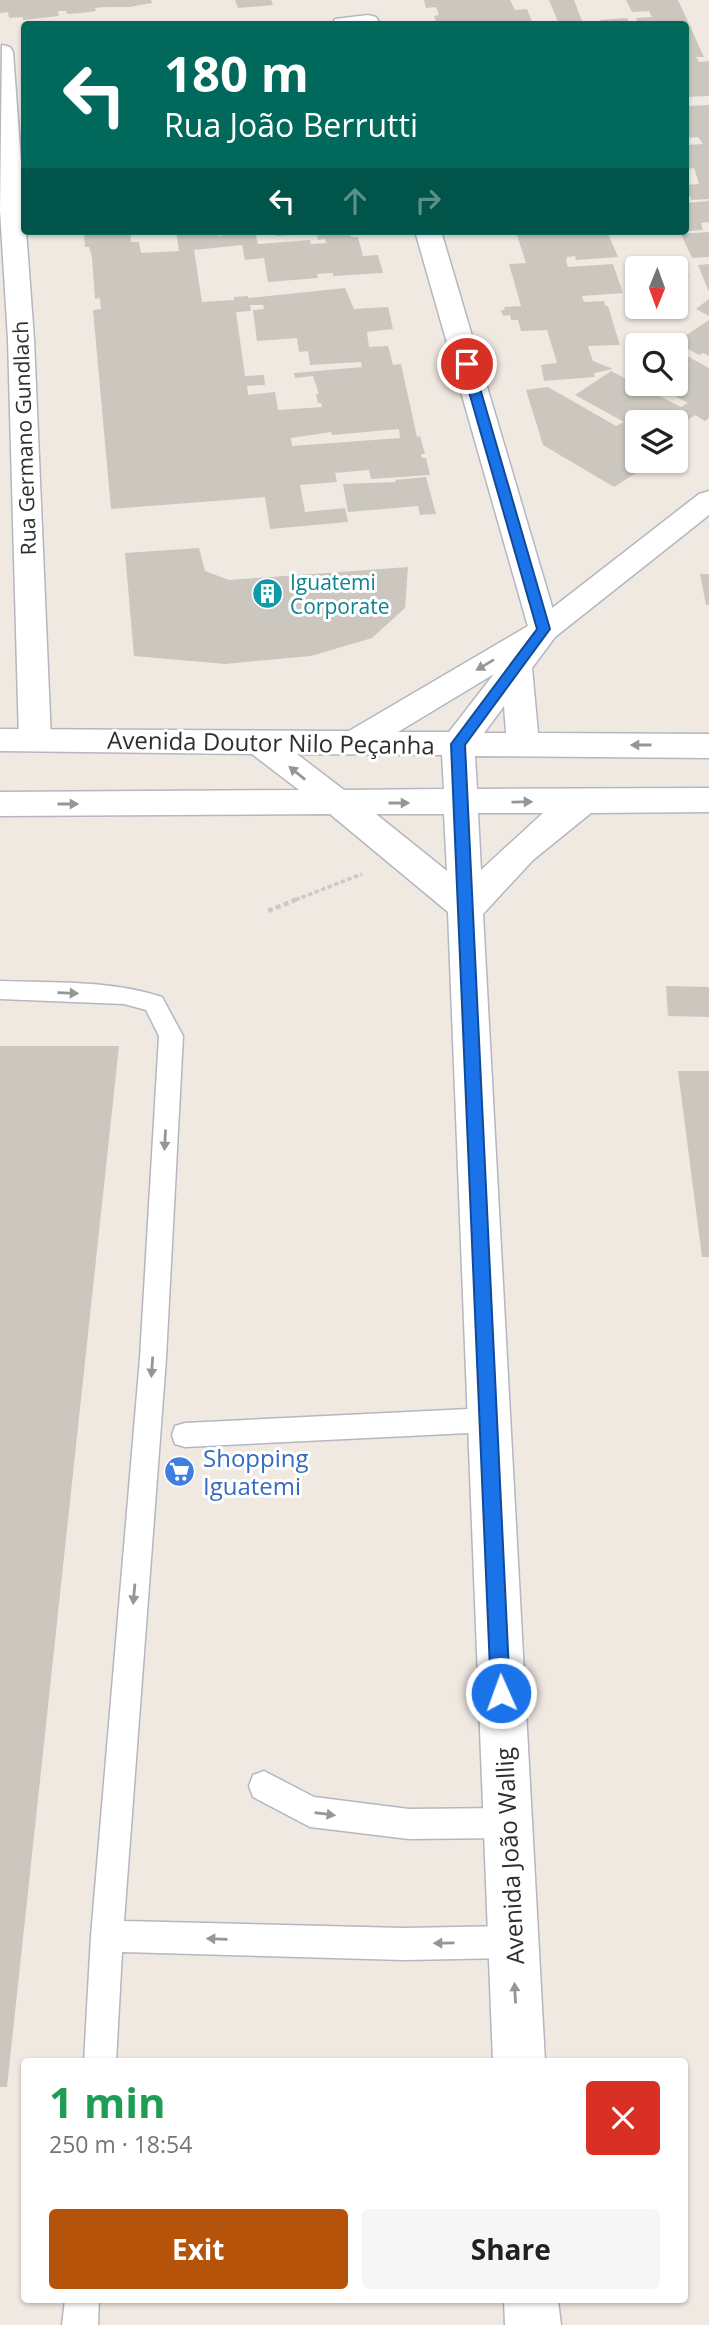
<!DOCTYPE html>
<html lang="en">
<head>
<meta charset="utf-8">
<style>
	body { margin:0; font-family:"Open Sans",sans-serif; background:#f6f6f6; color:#202124; height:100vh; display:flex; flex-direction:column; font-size:26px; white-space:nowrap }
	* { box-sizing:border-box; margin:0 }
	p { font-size:23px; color:#757577 }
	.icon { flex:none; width:38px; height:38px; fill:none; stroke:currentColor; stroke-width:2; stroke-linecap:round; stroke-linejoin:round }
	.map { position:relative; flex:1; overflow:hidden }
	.panel { position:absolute; left:21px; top:2058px; width:667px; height:245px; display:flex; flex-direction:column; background:#fff; border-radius:7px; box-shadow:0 2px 5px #0004 }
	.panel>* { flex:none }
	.hud { position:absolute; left:21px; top:21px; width:668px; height:214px; border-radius:7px; box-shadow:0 2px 5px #0004; background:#00695c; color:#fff; overflow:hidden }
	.needle { width:46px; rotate:181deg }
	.tools { position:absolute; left:625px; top:256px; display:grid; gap:14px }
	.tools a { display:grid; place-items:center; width:63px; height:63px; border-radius:7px; background:#fff; box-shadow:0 2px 5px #0004; font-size:35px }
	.pin { position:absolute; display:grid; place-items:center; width:60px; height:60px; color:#fff; margin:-30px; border:4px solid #fff; border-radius:50%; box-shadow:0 2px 7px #0007 }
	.me { position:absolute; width:77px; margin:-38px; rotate:358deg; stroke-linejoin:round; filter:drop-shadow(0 0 5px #0008) }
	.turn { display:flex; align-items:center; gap:24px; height:147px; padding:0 28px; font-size:32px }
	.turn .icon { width:91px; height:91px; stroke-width:2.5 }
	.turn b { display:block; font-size:49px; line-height:60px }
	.lanes { display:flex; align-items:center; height:66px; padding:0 28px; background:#0003; justify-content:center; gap:35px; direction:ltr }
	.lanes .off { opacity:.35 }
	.round { display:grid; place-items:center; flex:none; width:74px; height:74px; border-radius:7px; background:#f6f6f6 }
	.summary { display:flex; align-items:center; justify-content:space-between; height:119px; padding:0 28px }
	h1 { font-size:42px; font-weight:700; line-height:52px; color:#1e9e55 }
	.primary-button { display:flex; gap:14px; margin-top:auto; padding:14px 28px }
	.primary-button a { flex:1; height:80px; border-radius:7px; background:#b45309; color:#fff; font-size:28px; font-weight:700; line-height:80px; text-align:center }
	.primary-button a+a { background:#f6f6f6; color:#202124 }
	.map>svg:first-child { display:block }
	.building { fill:#cbc7bf; fill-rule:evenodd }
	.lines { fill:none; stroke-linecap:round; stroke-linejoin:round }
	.lane-casing { stroke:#b4b7c1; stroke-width:3 }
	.street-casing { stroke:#b4b7c1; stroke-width:3 }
	.secondary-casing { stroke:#b4b7c1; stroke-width:3 }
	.path-far1 { stroke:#c9c9c9; stroke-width:3.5; stroke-dasharray:4.5 2.5; stroke-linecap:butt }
	.path { stroke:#c9c9c9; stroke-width:4.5; stroke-dasharray:5 3.5; stroke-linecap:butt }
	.lane { fill:#fff; fill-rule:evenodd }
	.street { fill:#fff; fill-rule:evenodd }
	.secondary { fill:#fff; fill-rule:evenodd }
	.oneway { fill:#969696 }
	.route { fill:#1a73e8; stroke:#114b97; stroke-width:2 }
	.labels { text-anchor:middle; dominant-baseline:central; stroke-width:6; stroke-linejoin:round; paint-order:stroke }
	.far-street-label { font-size:21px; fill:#2e2e2e; stroke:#fff }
	.far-culture-label { font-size:21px; fill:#0d838f; stroke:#fff; text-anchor:start }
	.street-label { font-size:24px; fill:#2e2e2e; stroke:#fff }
	.shop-label { font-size:24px; fill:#366cbe; stroke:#fff; text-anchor:start }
</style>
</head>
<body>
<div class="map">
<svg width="709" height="2325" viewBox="0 0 709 2325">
	<rect width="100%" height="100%" fill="#efe9e1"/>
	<path class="building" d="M0,0H151L152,3L129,7H105L95,8L96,11L82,13L67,14L66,11H58L59,16L23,20V17L9,18L8,12L0,13Z
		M235,0H271L273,5L238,8Z
		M424,0H510L515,10L527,9L533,24H437L434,16L439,15L436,7L426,8Z
		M549,0H574L582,21H576L577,24H559Z
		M626,0H678L704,57H696L699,62L709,61V96L686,97V24H639L636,18L652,17L649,11L632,12Z
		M627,18L630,24H602L600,20Z
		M709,105V199L692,200L690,196H686V185L699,184L694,168L686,169V145L703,144L698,137L686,138V106Z
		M709,201V222L701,223L703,230L686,231V203Z
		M89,231H130L131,242H139L141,253L179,251L176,231H217L218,236L223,235V231H255L258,244L310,240L311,244L326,243L325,239L318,240L317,233L276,236L275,231H349L351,237H358L363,256L378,255L383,273L333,276V273L317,274L318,278L268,282L264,258L245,260L242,245L194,250L202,302L234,300V297L248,296V298L345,288L354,309L388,307L393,329L367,332L369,347L388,346L393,365L401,364L417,437L420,436L425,454H421L422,458H426L430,475L371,479L369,470L335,473L337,482L300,485L305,512L345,508L348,522L270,529L265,497L111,509L93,310L101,309L100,298L95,299L92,257L89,247H85L84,235H89ZM250,305H263L264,309L253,310L257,341L297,338L299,352L308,351L310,365L361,362L362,367L294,373L295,378L313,376L319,394H316L318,403H321L322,407L278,410L275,392L248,395L247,386L265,385L264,375L245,376L236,312L251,311ZM399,429L400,438L292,446L291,438L331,432L332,435Z
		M522,231H607L618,257L576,260L575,256L567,257L566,261L568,267L613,264L623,293L582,296L584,302L604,301L605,306H608L620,345L588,346L593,361L613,369L594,373L595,377L544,381L541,365L557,363L547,330L521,331L518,320H511L510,315L503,316L501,310H505L504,307L521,306L509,264L526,263L517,235H523Z
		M709,232V257L692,258L681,234Z
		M684,262L689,276L676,277V268H662L660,264Z
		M709,264V292L698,265Z
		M709,299V316L696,309Z
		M709,320V356L703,353L699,355L676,342Z
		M648,336L665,345H637V350L629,346Z
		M676,350L709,368V418L705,421L695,415L676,428V422H637V460H656L614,487L543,445L526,390L548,387L616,426L624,422L575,395L611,371L681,407L688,403L651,383H676Z
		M426,477L436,514L420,515L418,506L348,512L343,484L396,482L395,480Z
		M199,548L205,571L229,580L408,567L405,608L372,638L311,656L225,664L134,656L125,553Z
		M700,574H709V605H706Z
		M666,986L709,987V1017L668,1016Z
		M0,1046H119L7,2087H0Z
		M678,1071H709V1257H702Z"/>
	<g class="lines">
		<defs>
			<path id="lane" d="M0,981C54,983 110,980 162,997L183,1036L166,1358L124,1921L404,1928L513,1926L524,1931L529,1942L524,1953L513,1958L404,1960L122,1952L116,2062H84L91,1936L140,1358L159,1036L146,1010L124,1004L0,999Z
				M489,1408L498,1411L502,1420L498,1429L489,1432L185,1447L175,1444L172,1435L175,1426L185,1423Z
				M264,1771L314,1797L409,1809L506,1808L517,1812L521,1823L517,1834L506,1838L409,1839L310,1827L253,1797L249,1786L253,1775Z
				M65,2300H99L98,2325H62Z"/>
			<path id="street" d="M368,15L376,17L379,22L377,24H332L335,19Z
				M2,45L10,47L13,52L34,339L51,740L46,748L35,751L24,748L19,740L8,339L0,210Z
				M415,231H441L559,630L555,637L544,640L533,637L529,630Z"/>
			<path id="secondary" d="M709,491V515L555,637L532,668L538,733L709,734V758L475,756L477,789L709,788V812L591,813L533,860L483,914L545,2062H493L448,912L330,814L0,816V792L299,790L252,754L0,751V729L349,731L533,623L699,494ZM494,674L449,732H398ZM504,706L506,733H484ZM297,754L442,755L444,789L344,790ZM478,813H543L481,870ZM376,814H444L447,871Z
				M504,2300H558L561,2325H505Z"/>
		</defs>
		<use href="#lane" class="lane-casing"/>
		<use href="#street" class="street-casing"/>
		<use href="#secondary" class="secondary-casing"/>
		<path class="path-far1" d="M295,900L362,874"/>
		<path class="path" d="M268,911L300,898"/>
		<use href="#lane" class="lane"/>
		<use href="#street" class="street"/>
		<use href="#secondary" class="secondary"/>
	</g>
	<defs><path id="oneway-solid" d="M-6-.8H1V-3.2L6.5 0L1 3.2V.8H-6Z" transform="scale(1.75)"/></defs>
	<g class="oneway">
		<use href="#oneway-solid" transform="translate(485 665) rotate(149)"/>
		<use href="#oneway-solid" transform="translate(641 745) rotate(-180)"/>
		<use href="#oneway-solid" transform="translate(297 773) rotate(-141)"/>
		<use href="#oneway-solid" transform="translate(522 802) rotate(-1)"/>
		<use href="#oneway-solid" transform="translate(399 803)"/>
		<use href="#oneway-solid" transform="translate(68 804)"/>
		<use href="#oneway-solid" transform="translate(68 993) rotate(2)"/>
		<use href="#oneway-solid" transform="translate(165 1140) rotate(93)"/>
		<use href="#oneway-solid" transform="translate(152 1367) rotate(94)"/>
		<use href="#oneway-solid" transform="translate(134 1594) rotate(95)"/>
		<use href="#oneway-solid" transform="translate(325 1814) rotate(7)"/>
		<use href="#oneway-solid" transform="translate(217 1939) rotate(-178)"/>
		<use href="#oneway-solid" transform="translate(444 1943) rotate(179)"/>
		<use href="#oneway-solid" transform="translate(515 1993) rotate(-93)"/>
	</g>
	<path class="route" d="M463,361L473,364L550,629L465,745L510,1693L508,1699L501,1702L494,1699L491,1693L451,744L537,629L461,364Z"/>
	<defs>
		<symbol id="building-disc" viewBox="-11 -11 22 22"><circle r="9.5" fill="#0f9aa8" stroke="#fff"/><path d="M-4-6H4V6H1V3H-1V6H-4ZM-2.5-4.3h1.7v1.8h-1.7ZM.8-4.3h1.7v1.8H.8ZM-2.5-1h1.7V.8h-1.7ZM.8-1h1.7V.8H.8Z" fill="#fff"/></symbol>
		<symbol id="supermarket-disc" viewBox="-11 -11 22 22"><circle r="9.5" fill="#3f7fe0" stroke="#fff"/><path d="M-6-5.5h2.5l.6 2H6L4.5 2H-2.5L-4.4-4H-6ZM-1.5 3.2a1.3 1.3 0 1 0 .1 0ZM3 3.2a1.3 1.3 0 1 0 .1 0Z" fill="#fff"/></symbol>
	</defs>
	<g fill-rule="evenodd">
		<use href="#building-disc" x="250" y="576" width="35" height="35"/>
		<use href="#supermarket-disc" x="162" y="1454" width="35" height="35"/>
	</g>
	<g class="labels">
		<g class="far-street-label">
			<text transform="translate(24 438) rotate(-92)">Rua Germano Gundlach</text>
		</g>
		<g class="far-culture-label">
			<text x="290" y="582">Iguatemi<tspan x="290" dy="24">Corporate</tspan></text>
		</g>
		<g class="street-label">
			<text transform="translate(271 742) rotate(1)">Avenida Doutor Nilo Peçanha</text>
			<text transform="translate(509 1856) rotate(-93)">Avenida João Wallig</text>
		</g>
		<g class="shop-label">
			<text x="203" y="1457">Shopping<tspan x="203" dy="28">Iguatemi</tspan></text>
		</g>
	</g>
</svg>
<div class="tools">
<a><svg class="needle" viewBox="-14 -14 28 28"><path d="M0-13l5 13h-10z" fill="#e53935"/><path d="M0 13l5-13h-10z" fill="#757577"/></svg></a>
<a><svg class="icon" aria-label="search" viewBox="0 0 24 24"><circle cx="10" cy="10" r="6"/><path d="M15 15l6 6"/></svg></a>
<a><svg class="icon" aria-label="layers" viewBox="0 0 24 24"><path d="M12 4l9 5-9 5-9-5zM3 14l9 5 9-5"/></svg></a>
</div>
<div class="pin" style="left:467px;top:364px;background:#d93025"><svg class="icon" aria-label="arrive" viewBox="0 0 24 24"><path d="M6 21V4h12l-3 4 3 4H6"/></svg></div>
<svg class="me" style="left:501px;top:1693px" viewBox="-20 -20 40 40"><circle r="17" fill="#1a73e8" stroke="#fff" stroke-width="3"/><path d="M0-11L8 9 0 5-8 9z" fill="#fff"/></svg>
<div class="hud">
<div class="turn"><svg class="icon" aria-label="left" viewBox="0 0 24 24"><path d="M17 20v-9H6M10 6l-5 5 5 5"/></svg><div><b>180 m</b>Rua João Berrutti</div></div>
<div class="lanes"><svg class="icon" aria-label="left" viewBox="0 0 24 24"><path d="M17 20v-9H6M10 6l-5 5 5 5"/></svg><svg class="icon off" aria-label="ahead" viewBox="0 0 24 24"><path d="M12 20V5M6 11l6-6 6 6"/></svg><svg class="icon off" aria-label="right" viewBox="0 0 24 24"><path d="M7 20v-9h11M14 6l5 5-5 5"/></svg></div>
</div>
<section class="panel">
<div class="summary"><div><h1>1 min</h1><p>250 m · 18:54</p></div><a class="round" style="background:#d93025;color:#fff"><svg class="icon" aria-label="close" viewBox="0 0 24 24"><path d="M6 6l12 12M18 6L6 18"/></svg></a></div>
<div class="primary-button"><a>Exit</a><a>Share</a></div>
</section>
</div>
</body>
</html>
